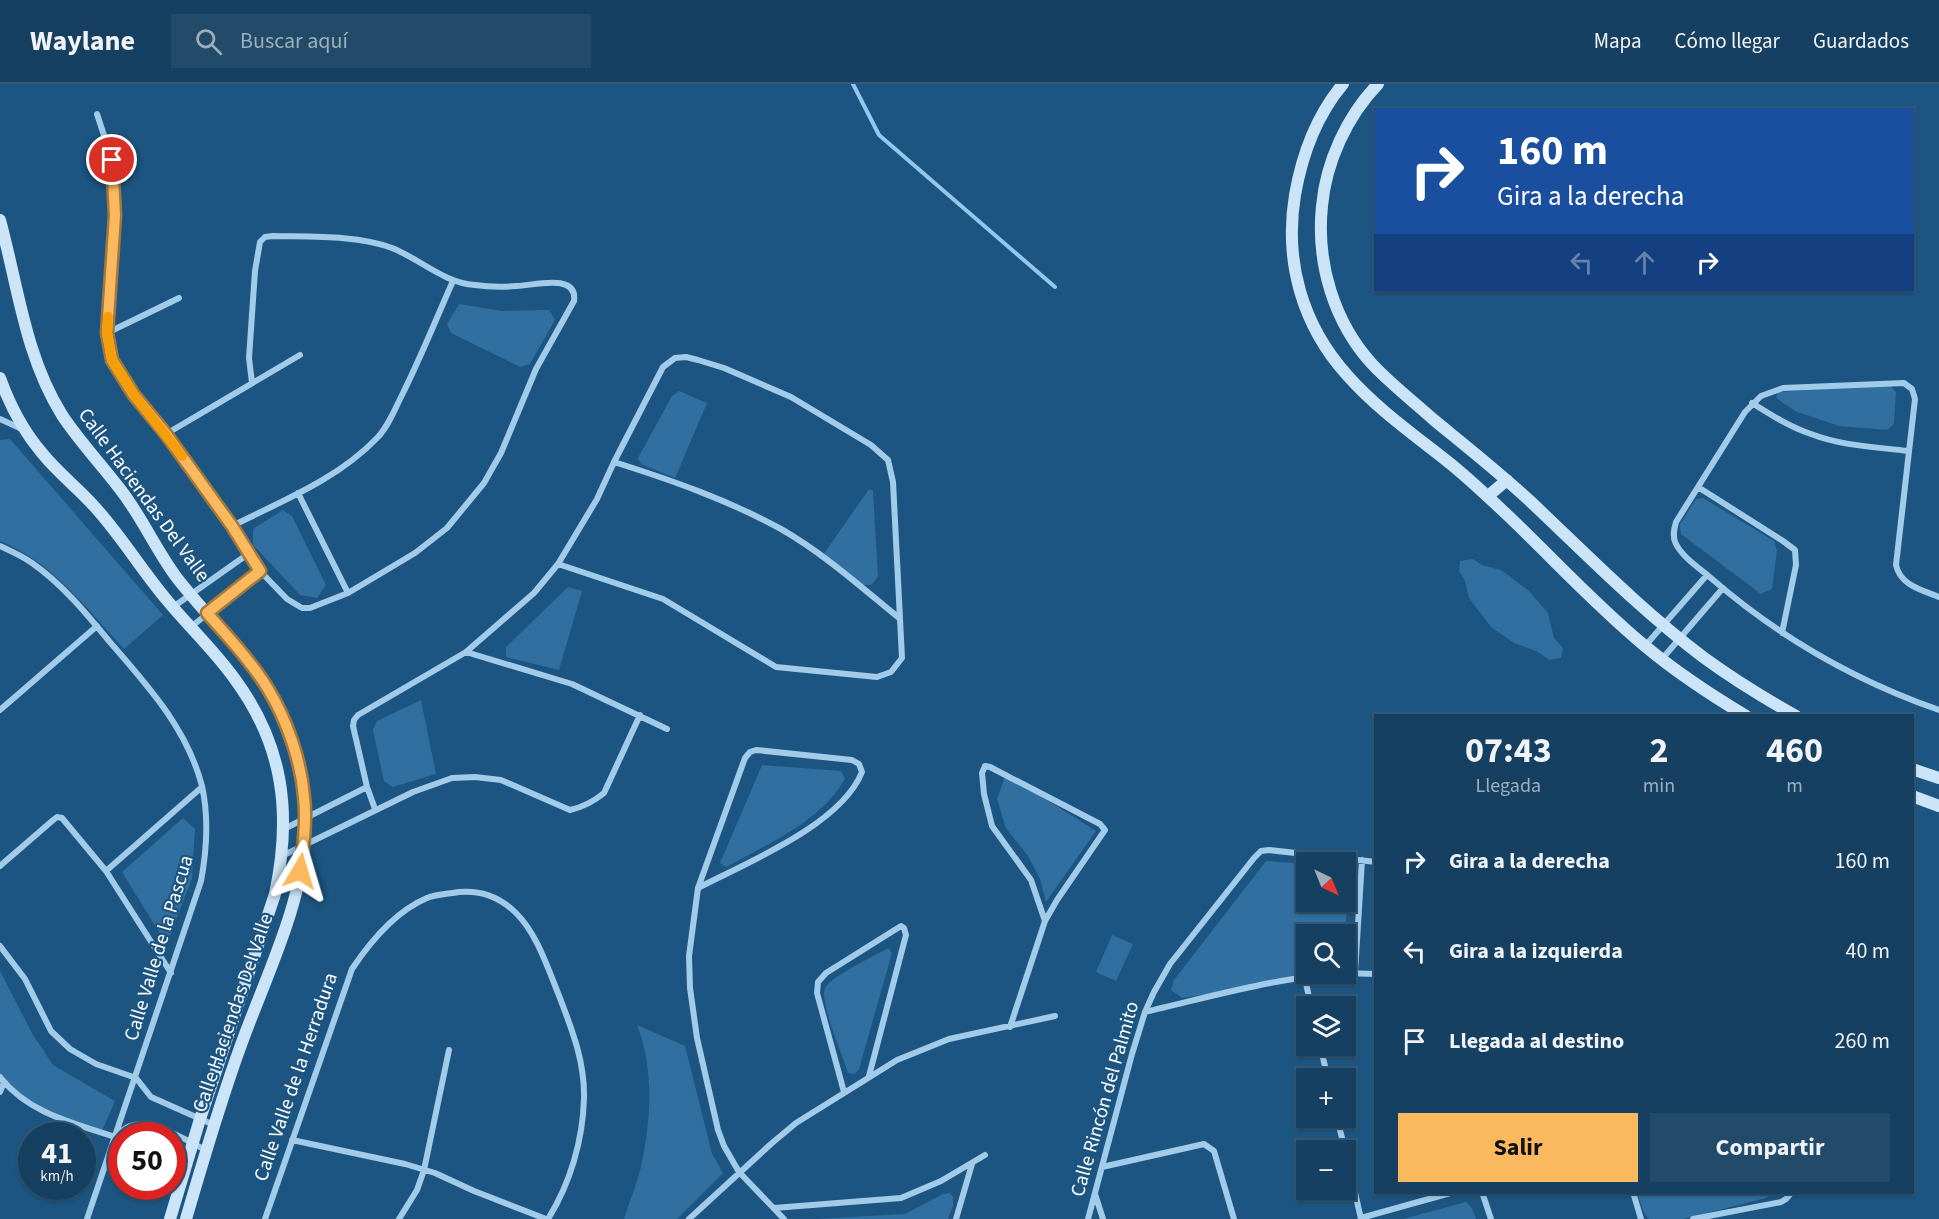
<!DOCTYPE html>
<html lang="es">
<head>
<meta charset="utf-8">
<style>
	body { margin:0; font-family:"Source Sans 3",sans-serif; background:#224b6a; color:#f1f3f6; height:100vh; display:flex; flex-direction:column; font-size:22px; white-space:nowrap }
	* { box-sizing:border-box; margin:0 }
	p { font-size:20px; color:#9dafbd }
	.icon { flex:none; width:33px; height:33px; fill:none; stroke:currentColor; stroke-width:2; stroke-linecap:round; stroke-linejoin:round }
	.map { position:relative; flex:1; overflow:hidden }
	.sheet { position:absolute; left:1374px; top:630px; width:540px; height:480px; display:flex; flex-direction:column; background:#154061; border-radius:0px; box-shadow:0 2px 4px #0004,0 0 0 2px #345976 }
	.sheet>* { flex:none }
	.banner { position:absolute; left:1374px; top:24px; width:540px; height:183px; border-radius:0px; box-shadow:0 2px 4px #0004,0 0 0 2px #345976; background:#1a4fa0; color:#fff; overflow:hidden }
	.needle { width:39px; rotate:137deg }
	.fabs { position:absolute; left:1296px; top:768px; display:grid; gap:12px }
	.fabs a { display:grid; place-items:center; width:60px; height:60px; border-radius:0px; background:#154061; box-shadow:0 2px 4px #0004,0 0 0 2px #345976; font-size:30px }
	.speed { position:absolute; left:18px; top:1038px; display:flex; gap:12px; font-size:30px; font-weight:700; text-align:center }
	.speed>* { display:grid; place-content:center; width:78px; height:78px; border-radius:50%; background:#154061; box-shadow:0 2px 4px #0004,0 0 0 2px #345976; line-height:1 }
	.speed small { font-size:15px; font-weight:400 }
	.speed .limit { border:9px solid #d22; background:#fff; color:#111 }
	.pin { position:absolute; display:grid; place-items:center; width:51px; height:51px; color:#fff; margin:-26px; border:3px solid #fff; border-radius:50%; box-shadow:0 2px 6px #0007 }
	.me { position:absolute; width:66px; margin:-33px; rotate:7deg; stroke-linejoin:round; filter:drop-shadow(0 0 4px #0008) }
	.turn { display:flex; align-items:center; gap:21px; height:126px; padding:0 24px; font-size:27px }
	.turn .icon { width:78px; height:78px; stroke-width:2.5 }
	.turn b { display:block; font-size:42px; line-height:51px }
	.lanes { display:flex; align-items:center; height:57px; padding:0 24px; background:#0003; justify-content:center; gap:30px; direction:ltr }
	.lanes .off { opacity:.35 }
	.eta { display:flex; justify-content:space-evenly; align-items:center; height:102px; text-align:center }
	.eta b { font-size:36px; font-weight:700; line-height:42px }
	.button { display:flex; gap:12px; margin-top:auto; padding:12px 24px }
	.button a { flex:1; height:69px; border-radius:0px; background:#fab95e; color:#111; font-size:24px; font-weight:700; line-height:69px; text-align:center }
	.button a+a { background:#224b6a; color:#f1f3f6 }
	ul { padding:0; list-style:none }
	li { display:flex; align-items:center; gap:18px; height:90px; padding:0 24px }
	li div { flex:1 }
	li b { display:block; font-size:22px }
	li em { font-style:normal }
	header { display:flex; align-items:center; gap:36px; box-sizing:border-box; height:84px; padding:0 30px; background:#154061; border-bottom:2px solid #345976 }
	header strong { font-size:28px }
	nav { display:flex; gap:33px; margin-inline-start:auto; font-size:21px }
	.search { width:420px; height:54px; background:#224b6a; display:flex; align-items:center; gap:15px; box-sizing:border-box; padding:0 21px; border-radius:0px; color:#9dafbd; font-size:22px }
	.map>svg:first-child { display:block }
	.green { fill:#306f9f }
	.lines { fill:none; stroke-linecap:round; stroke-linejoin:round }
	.stream { stroke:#94c7eb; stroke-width:4 }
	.street { stroke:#a1cbe9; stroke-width:6 }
	.secondary { stroke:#cce4f7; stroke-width:12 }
	.route-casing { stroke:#a2783d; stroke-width:15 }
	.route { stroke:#fab95e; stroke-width:10 }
	.slow { stroke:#f59e0b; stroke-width:10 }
	.labels { text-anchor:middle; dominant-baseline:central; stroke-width:4.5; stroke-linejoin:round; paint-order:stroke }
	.street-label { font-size:20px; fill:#fff; stroke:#1c5581 }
</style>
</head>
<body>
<header>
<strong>Waylane</strong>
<div class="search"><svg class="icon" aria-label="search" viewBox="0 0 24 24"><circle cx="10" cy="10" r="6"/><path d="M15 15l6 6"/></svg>Buscar aquí</div>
<nav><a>Mapa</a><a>Cómo llegar</a><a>Guardados</a></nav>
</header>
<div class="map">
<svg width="1939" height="1135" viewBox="0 0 1939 1135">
	<rect width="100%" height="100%" fill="#1c5581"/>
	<path class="green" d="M459,220L502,227L549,226L555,236L530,280L520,283L451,249L447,240Z
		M1890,301L1896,308L1894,340L1887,346L1839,342L1795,327L1776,314L1778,308Z
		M679,307L707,319L675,394L641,380L638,374L672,312Z
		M10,355L163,531L124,565C87,525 51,477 0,457V356Z
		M869,405L873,407L878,493L871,501H861L823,471Z
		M1703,414L1774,457L1777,466L1772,505L1761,510L1681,450L1680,440L1696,415Z
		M283,426L292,432L326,501L317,514L300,511L253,461V445Z
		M1473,475L1482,481L1501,486L1529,507L1548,529L1554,554L1563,564L1561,574L1550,576L1536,567L1514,559L1491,543L1469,514L1465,497L1459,487L1460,477Z
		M568,503L582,507L559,586L506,573V563Z
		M421,616L436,690L393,703L384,697L373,646L377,637Z
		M762,681L841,687L845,695C819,739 769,759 726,783L720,779Z
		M1006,690L1096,747L1046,818L1040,795L1028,772L1006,744L997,715Z
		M183,734L195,745L192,794L170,852L159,848L122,788Z
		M1266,777L1306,780V818H1346V783L1350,784L1345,850H1306V890H1337L1182,914L1171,906L1174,896Z
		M1112,851L1133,860L1116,897L1096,888Z
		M888,864L892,869L859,985L855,990L848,989C843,972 819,917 825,904C830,893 876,871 888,864Z
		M0,887L33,951L53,981L115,1017L102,1047L38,1024L8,1000L0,989Z
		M637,941L685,962L712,1070L723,1089L677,1135H624C630,1116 638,1097 642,1078C651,1033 654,984 637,941Z
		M950,1109L953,1113V1122L948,1135H816L905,1130L943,1110Z
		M1637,1109H1774L1766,1114L1683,1135H1649L1644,1129Z
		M1466,1118L1472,1124L1476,1135H1403Z"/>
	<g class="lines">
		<path class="stream" d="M853,0L879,51L1055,203"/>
		<path class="street" d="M97,30L112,76L115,131L107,249L113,276L134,311L166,350L232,442C282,417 338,395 377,354C388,343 395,325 402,311C421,273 436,235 453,197
			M107,249L179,214
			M1752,319C1771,331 1790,343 1811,350C1842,362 1876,363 1908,367
			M0,335L24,346
			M166,350L300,271
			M614,378C671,396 728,416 781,445C823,469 861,503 899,534
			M1698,403L1783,457L1795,466L1796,481L1782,549
			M298,409L348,509
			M232,442L260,487L287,515L302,524H310L348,509L415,469L447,444L484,399L501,369L536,285L574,217C578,188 532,202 517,202C503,203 489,203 475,201C444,199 420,175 392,164C357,151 310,153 273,152L265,153L260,158L255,187L249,274L252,299
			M0,462C11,467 22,472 32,479C62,500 86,529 109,557C147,601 187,644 202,702C209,734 207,765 201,797L87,1135
			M1939,513C1922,506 1900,501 1896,481L1915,315L1912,305L1904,299L1783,304L1761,312L1745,328L1676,438C1674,445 1672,453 1676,460C1683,474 1701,485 1712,495C1779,553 1856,597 1939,626
			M173,523L248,470
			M191,543L260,487
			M1645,562L1707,491
			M466,568L572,600L667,645
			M1662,575L1723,504
			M0,626L97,542
			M375,725L367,703L353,642L354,636L358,631L466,568L534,509L558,480L597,415L614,378L663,283L675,274L686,273L698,276L724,284L791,313L871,361L888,376L893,398L902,574L891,588L877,593L776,583L663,515L558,480
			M284,745L367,703
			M282,772L413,708L452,694L475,693L501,696L570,726C584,723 593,718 604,709L640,631
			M0,782L52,737L57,733L62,734L106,787L171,889
			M106,787L202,703
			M698,804C746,779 841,741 862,688L859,680L852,676L756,666L750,668L745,674L698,804L689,872L690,904L697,954L718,1046L724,1062L739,1088L784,1135
			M0,862L25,895L51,947L70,965L96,980L136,994L151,1013L214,1041
			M1355,889L1362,776
			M1305,895L1311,922
			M1145,928C1219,911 1298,886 1376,890
			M1010,943L1045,837L1057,816L1105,746L1100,740L990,683L985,682L982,689L984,710L992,742L1031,796L1045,837
			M1320,962L1328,994
			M0,993C28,1029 73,1039 115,1053C119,1049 125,1044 130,1042C152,1034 187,1057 206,1066
			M0,1008L4,998
			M844,1008L817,909L818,898L826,889L901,842L904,844L906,851L869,992
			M1337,1034L1345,1066
			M292,1056L405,1080L435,1089L474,1107L546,1135
			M1346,1069L1361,1135
			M1102,1083L1204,1060L1214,1067L1234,1135
			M1482,1108L1491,1135
			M1633,1108L1641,1135
			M1095,1110L1103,1135
			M774,1124L901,1114L941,1097L985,1071
			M1361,1134L1454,1108
			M265,1135L352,885C370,858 396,827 427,814C437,810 448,810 459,808C481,806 500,813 516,829C537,850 547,882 558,909C571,943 585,977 584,1014C583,1056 570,1100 548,1135
			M399,1135L417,1106L424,1086L449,966
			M689,1135L772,1059L796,1039L897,976L949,955L1055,932
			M956,1135L972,1080
			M1088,1135L1132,970L1145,928L1154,908L1170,880L1254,774L1261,767L1269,766L1376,778
			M1693,1135L1781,1118L1786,1115L1792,1108"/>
		<path class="secondary" d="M1343,0C1317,31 1302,71 1295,111C1284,177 1302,241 1347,291C1376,324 1413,350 1447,377C1466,392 1483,408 1501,425C1549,470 1594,520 1645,562C1676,588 1711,611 1746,632
			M1378,0C1347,32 1326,78 1322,122C1316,179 1334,239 1373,281C1392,301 1414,318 1434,336C1467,363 1500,389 1531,418C1587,471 1642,527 1703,573C1733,595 1764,614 1796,632
			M0,136C18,202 25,272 62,331C79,357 101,380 120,405C142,433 156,466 177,494C201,525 229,552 252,583C288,631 306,689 305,749C303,820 265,894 241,961C220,1018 203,1077 186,1135
			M0,294C9,319 24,348 42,369C57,388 77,403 93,421C120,450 140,484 166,515C188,542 214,566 234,594C284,661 292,730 275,810L200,1035L170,1135
			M1488,412L1507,396
			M1912,685L1939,694
			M1912,712L1939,722"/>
	</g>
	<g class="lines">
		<defs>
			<path id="route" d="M112,76L115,131L107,249L112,276L134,311L166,350L232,442L260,487L207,529C228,553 251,577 268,605C287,636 301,677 304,713C307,738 303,763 300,787"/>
		</defs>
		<use href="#route" class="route-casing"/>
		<use href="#route" class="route"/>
		<path class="slow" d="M108,233L107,249L112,276L134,311L182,372"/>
	</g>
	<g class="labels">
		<g class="street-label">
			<text transform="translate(144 411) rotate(54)">Calle Haciendas Del Valle</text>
			<text transform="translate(159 864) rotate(-73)">Calle Valle de la Pascua</text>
			<text transform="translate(233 929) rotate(-71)">Calle Haciendas Del Valle</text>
			<text transform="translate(296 993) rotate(-71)">Calle Valle de la Herradura</text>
			<text transform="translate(1105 1015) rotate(-74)">Calle Rincón del Palmito</text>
		</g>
	</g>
</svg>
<div class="fabs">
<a><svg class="needle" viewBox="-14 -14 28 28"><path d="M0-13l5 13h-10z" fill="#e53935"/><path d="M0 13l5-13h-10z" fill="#9dafbd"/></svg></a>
<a><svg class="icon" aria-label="search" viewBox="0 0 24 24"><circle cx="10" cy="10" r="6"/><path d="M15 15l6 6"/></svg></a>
<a><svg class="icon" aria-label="layers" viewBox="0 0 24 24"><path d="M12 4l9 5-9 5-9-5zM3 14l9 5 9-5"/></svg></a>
<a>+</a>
<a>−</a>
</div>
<div class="speed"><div>41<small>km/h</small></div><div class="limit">50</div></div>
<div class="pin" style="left:112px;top:76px;background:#d93025"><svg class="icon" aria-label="arrive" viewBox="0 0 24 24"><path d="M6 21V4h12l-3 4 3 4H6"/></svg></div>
<svg class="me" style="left:300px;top:787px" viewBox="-20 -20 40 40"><path d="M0-17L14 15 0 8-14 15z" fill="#fab95e" stroke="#fff" stroke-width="4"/></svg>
<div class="banner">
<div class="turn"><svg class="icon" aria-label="right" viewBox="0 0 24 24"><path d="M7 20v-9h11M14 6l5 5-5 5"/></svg><div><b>160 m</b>Gira a la derecha</div></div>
<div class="lanes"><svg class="icon off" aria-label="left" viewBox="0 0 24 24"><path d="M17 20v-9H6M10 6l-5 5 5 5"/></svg><svg class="icon off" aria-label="ahead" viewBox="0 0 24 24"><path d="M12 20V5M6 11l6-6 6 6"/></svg><svg class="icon" aria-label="right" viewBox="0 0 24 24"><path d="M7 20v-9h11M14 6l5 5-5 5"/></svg></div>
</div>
<section class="sheet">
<div class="eta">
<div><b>07:43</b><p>Llegada</p></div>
<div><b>2</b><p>min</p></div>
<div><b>460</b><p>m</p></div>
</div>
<ul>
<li><svg class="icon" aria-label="right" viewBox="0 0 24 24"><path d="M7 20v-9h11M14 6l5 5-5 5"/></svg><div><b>Gira a la derecha</b></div><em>160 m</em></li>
<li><svg class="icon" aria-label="left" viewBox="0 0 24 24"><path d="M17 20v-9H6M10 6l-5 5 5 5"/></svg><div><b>Gira a la izquierda</b></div><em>40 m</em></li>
<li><svg class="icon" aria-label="arrive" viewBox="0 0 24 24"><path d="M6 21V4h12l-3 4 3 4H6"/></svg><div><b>Llegada al destino</b></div><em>260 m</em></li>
</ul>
<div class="button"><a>Salir</a><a>Compartir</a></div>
</section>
</div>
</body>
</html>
